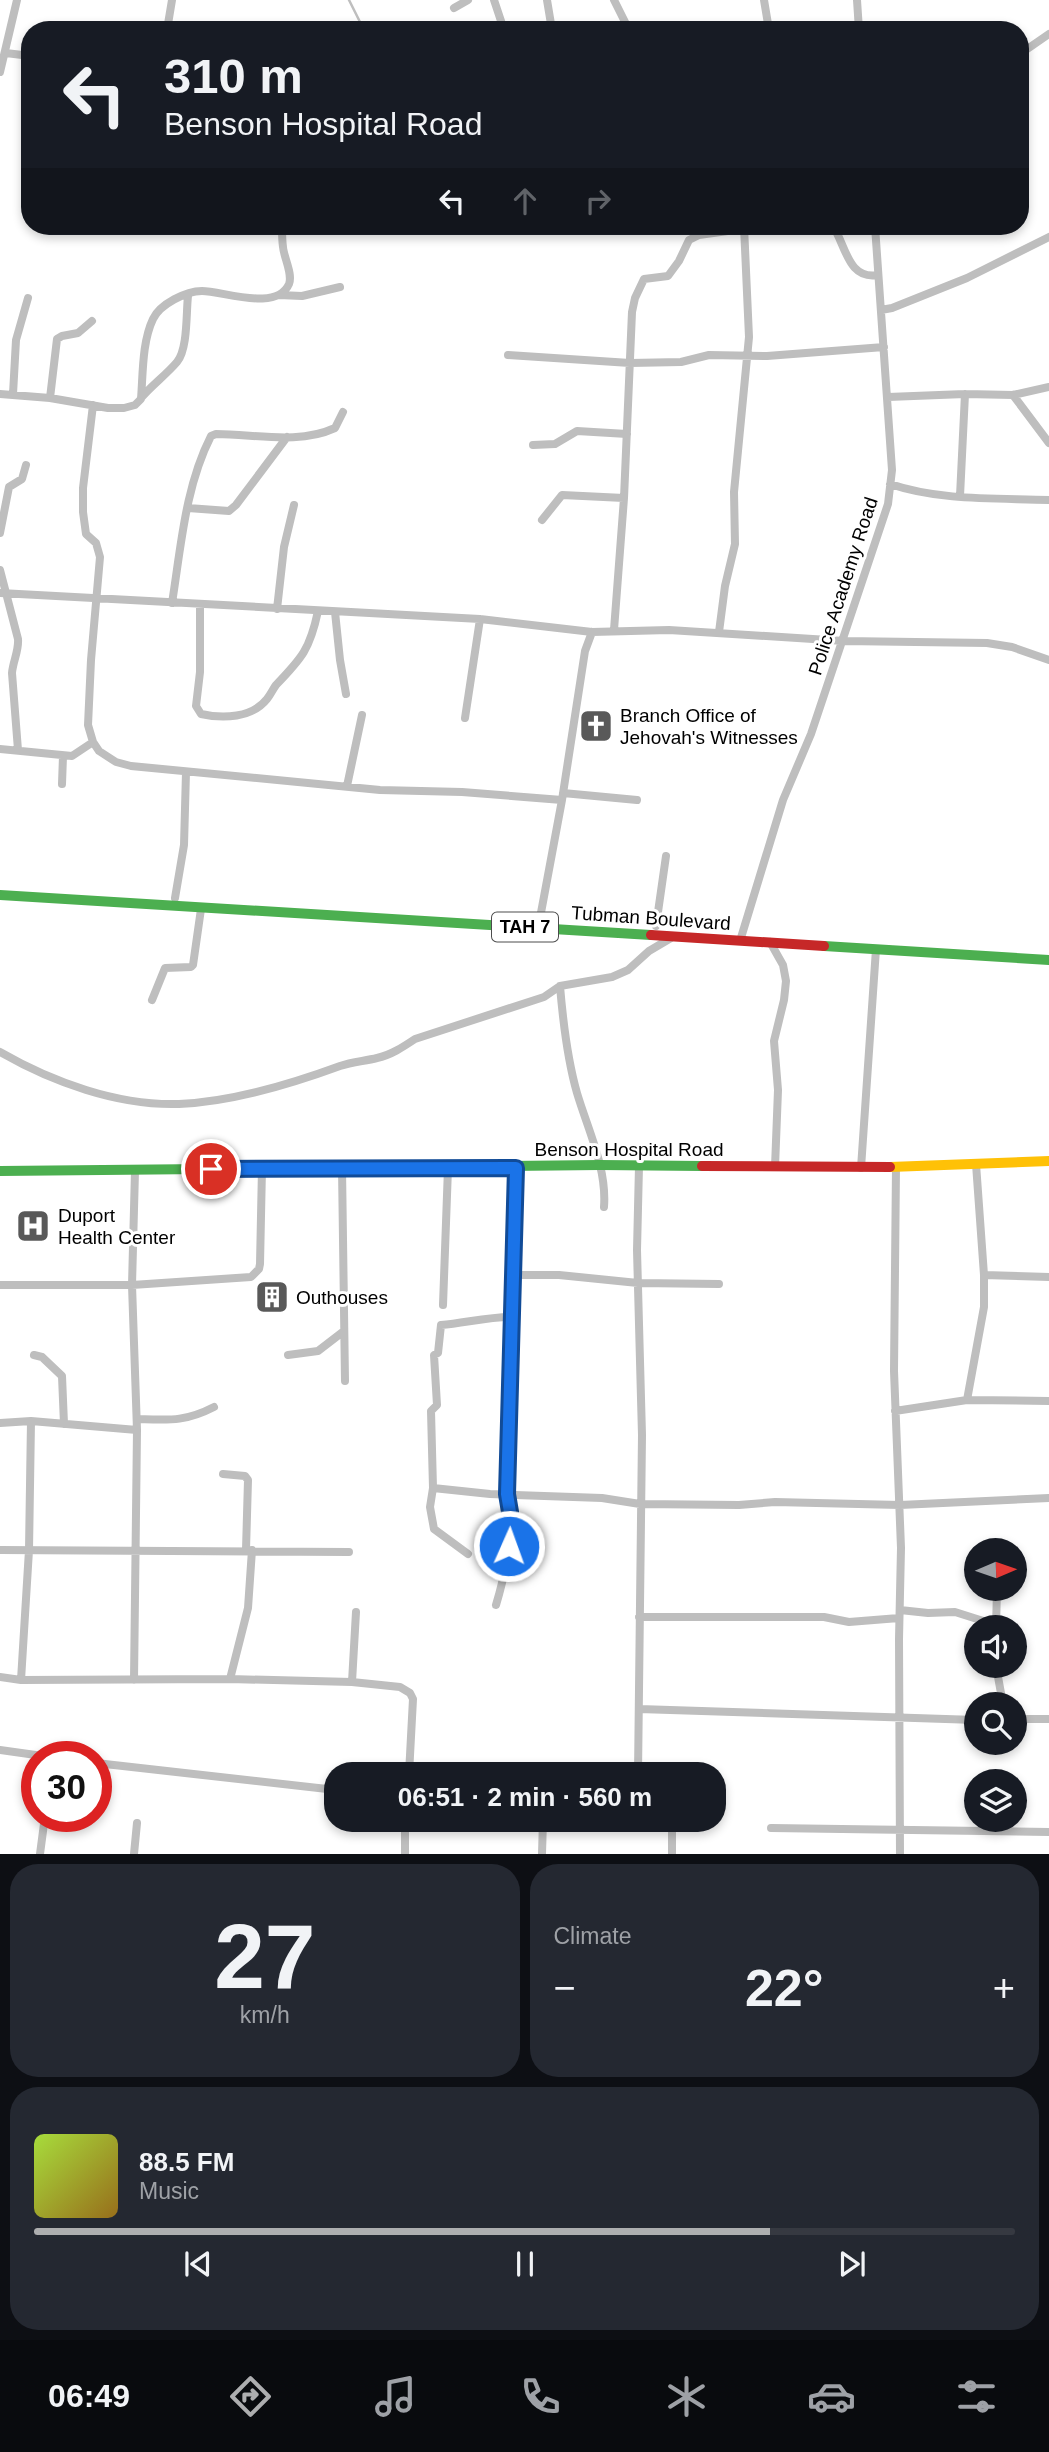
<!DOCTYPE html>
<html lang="en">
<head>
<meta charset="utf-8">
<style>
	:root { --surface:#171b24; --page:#242831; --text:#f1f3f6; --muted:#9ea1a6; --line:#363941; --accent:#adaeaf }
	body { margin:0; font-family:Arial,sans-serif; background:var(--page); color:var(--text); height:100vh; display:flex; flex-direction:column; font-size:26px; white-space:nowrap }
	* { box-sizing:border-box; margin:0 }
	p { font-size:23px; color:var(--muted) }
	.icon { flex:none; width:38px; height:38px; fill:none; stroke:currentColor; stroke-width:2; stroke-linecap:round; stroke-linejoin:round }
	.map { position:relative; height:1854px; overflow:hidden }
	.panel { display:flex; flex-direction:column; gap:10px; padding:10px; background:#0d0f14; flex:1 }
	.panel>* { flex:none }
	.hud { position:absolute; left:21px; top:21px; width:1008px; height:214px; border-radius:28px; box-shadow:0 4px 10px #0003; background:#171b24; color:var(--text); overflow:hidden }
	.needle { width:46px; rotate:88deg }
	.buttons { position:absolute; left:964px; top:1538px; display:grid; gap:14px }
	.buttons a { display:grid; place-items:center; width:63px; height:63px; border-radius:50%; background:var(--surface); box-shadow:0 4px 10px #0003; font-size:35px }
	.speed { position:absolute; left:21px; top:1741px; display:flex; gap:14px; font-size:35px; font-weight:700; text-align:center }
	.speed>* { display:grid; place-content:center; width:91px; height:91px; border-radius:50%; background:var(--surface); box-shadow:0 4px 10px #0003; line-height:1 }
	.speed .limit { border:10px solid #d22; background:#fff; color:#111 }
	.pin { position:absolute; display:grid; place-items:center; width:60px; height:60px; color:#fff; margin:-30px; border:4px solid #fff; border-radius:50%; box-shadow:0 2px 7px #0007 }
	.me { position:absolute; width:77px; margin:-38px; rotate:2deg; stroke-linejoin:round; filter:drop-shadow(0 0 5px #0008) }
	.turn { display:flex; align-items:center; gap:24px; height:147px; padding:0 28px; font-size:32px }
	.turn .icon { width:91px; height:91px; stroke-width:2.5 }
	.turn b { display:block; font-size:49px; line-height:60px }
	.lanes { display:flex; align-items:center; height:66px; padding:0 28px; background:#0003; justify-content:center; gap:35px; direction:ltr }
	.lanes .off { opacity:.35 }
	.big { font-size:52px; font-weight:700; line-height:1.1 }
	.panel .card { flex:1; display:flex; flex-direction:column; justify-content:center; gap:10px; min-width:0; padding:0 24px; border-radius:28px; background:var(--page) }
	.panel .dial { align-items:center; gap:0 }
	.dial b { font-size:91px; line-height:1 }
	.song { display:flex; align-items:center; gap:21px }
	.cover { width:84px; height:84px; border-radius:10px; background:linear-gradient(135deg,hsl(80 70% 55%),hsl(40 70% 35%)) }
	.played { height:7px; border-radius:4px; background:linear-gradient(90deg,var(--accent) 75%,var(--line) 75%) }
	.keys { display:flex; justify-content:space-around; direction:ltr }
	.heat { display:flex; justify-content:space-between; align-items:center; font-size:38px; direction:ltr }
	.panel .tiles { flex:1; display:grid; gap:10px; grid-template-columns:1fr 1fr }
	.card:last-child { grid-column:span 2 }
	.trip { position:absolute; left:324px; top:1762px; width:402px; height:70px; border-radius:28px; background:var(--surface); box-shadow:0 4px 10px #0003; font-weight:700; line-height:70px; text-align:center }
	.tabs { display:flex; height:112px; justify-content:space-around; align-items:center; background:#090b0e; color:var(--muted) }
	.tabs .icon { width:49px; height:49px }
	.tabs .current { color:var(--accent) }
	.tabs b { font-size:32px; color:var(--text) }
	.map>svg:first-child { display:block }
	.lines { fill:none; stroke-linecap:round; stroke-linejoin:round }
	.stream { stroke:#bfbfbf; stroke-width:2.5 }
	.street { stroke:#bebebe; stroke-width:8 }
	.fast { stroke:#4caf50; stroke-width:10 }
	.slow { stroke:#ffc107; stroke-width:10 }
	.jam { stroke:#c62828; stroke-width:10 }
	.route-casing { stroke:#114b97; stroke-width:18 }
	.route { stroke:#1a73e8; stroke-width:12 }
	.labels { text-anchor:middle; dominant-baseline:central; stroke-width:6; stroke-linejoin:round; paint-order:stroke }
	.shield { fill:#fff; stroke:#4c4c4c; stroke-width:2 }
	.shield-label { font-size:18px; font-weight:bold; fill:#000 }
	.street-label { font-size:19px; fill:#000; stroke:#fff }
	.poi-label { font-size:19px; fill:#000; stroke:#fff; text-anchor:start }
</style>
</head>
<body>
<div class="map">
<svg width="1049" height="1854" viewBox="0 0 1049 1854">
	<rect width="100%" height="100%" fill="#fff"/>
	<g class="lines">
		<path class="stream" d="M349,0L364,30"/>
		<path class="street" d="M494,0L504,30
			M547,0L552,30
			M614,0L629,30
			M764,0L769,30
			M857,0L859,30
			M454,8L468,0
			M167,30L172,0
			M6,53L30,56
			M1020,54L1049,34
			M0,72L17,0
			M833,226C846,246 848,280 878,275
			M279,295L302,296L340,287
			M881,310L892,308L967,278L1049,237
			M508,355L630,363L681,362L709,355L767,356L884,347
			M0,394L50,398L108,408H124L135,405L141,399C143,374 142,342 153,319C160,304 186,291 202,291C223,291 277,312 289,284C293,274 284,258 283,247C282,240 282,233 282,226
			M13,394L16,340L28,298
			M1013,395L1049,443
			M888,397L965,394L1013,395L1049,387
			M50,398L57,339L62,336L78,333L92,321
			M141,398C152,385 166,375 177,362C188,349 186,313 188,296
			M93,405L83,488V512L86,534L96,543L100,557L91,660L88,725L93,742L99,751L116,762L131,766L380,790L462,792L562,800
			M533,445L555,444L577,431L627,434
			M890,484C940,501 997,498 1049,500
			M960,496L965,394
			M188,508L229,511L236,505L287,437
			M542,520L562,495L624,498
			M0,533L9,487L22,479L26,465
			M0,570L18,639C19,651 13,661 12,673L18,750
			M0,593L480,619L592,632L669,630L844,641L987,643L1012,647L1049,660
			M172,603C181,547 185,487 211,436L216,434C255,434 298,445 335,428L343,412
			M200,604V672L196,706L201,714C223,719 252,718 267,699C271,694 273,689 276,685C302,658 310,649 318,611
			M277,609L284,547L294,505
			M335,612L340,660L346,694
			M614,630L624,498L632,312L635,298L644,279L668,276L679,261L689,240L699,235L764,226
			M719,632L725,586L735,544L734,492L749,337L744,226
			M465,718L480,619
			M0,749L72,756L93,742
			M62,784L63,756
			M347,786L362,715
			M563,793L637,800
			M175,898L184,845L186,772
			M540,918L562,800L585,651L592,632
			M656,926L666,856
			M740,941L783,800L811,734L888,504L892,470L875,226
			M770,942L783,965L786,981L784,1000L774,1041L778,1090L775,1167
			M560,986C563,1022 567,1058 577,1093C588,1130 607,1168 604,1207
			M152,1000L165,968L191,967L193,965L201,909
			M0,1052C52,1082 118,1106 179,1104C231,1102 291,1084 340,1066C352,1062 365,1061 377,1058C391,1055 403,1047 415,1039L544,997L560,986L612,977L628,970L649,951L671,938
			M896,1167L894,1371L901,1548L899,1639L900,1854
			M342,1168L345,1381
			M861,1168L876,949
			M135,1171L132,1285L137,1430
			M513,1275H559L638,1283L719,1284
			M984,1275L1049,1277
			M0,1285H132L251,1277L259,1269L260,1264L262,1168
			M443,1305L448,1168
			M34,1355L42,1357L62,1376L64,1424
			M288,1355L318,1351L344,1331
			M967,1400L984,1307V1275L976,1164
			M895,1411L967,1400L1049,1401
			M137,1419C169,1420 185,1422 214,1407
			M0,1423L31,1421L137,1430L134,1680
			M223,1474L245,1476L248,1480L246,1550
			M433,1488L490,1494L602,1498L640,1504L739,1505L775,1502L900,1505L1049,1498
			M0,1550L349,1552
			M468,1554L434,1529L430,1507L433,1488L431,1411L437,1405L434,1355L438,1353L441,1325C465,1323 487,1317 511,1317
			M496,1605C507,1569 513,1532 507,1495L516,1168
			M900,1610L928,1613L955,1612L996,1625
			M639,1617H824L849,1622L899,1618
			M996,1628L997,1589
			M996,1666L1003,1704
			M0,1677L21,1680L230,1679L352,1682L400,1687L410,1693L413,1699L409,1774
			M230,1679L248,1608L252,1550
			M21,1680L29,1550L31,1421
			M352,1682L356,1612
			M639,1709L976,1720
			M1015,1719H1049
			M0,1750L50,1757
			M96,1763L336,1790
			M638,1774L642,1435L637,1250L639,1166
			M672,1820V1854
			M771,1828L1049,1832
			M40,1854L45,1816
			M134,1854L137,1823
			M405,1854V1820
			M542,1854L543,1820"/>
		<path class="fast" d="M0,895L651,935
			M824,946L1049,960
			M0,1171L600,1165L702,1166"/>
		<path class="slow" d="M890,1167L1049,1161"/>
		<path class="jam" d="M651,935L824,946
			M702,1166L890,1167"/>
	</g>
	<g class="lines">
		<defs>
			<path id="route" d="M211,1169L516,1168L507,1494L510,1512L509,1546"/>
		</defs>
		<use href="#route" class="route-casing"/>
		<use href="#route" class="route"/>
	</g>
	<defs>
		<symbol id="church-square" viewBox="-11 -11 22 22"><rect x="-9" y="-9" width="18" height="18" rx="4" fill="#595959" stroke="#fff"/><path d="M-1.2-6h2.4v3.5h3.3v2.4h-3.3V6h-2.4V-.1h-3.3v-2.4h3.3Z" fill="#fff"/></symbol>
		<symbol id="hospital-square" viewBox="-11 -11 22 22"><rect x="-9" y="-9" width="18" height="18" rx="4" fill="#595959" stroke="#fff"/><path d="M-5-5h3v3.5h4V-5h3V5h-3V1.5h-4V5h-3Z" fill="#fff"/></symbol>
		<symbol id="building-square" viewBox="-11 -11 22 22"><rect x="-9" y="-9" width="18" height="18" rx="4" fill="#595959" stroke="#fff"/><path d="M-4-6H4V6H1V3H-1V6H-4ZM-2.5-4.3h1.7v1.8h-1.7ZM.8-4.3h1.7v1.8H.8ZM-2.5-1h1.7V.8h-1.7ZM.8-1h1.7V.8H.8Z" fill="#fff"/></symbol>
	</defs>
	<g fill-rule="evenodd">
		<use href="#church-square" x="577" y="707" width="38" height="38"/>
		<use href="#hospital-square" x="14" y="1207" width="38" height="38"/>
		<use href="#building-square" x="253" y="1278" width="38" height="38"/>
	</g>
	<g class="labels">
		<rect class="shield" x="492" y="912.5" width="66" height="29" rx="5"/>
		<g class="shield-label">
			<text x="525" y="927">TAH 7</text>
		</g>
		<g class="street-label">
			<text transform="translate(843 586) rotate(-72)">Police Academy Road</text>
			<text transform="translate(651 918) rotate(4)">Tubman Boulevard</text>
			<text x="629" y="1149">Benson Hospital Road</text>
		</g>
		<g class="poi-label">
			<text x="620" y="715">Branch Office of<tspan x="620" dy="22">Jehovah's Witnesses</tspan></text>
			<text x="58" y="1215">Duport<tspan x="58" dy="22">Health Center</tspan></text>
			<text x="296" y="1297">Outhouses</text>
		</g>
	</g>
</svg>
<div class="buttons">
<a><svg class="needle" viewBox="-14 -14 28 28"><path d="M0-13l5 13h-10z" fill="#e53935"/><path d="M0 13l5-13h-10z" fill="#9ea1a6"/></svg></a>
<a><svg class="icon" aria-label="sound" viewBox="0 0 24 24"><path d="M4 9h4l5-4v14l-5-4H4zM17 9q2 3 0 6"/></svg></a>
<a><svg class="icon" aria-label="search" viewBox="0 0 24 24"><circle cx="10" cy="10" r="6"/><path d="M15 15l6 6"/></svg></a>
<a><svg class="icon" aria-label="layers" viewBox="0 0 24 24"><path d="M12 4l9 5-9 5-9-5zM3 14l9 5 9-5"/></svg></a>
</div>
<div class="speed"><div class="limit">30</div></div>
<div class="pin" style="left:211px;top:1169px;background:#d93025"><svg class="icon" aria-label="arrive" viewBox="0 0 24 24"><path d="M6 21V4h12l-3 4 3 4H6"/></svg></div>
<svg class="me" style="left:509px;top:1546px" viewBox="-20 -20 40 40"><circle r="17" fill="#1a73e8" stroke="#fff" stroke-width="3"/><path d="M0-11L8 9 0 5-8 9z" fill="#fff"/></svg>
<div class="trip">06:51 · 2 min · 560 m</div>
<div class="hud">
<div class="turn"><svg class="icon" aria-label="left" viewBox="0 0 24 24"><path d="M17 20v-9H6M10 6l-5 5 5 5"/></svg><div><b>310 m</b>Benson Hospital Road</div></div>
<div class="lanes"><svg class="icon" aria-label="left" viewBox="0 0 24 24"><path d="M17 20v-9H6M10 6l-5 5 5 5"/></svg><svg class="icon off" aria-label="ahead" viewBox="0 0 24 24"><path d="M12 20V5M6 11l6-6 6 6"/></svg><svg class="icon off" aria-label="right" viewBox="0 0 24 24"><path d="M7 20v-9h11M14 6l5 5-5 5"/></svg></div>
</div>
</div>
<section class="panel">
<div class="tiles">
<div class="card dial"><b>27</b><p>km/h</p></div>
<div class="card"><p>Climate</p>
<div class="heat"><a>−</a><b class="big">22°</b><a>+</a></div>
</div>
<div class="card">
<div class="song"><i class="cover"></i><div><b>88.5 FM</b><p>Music</p></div></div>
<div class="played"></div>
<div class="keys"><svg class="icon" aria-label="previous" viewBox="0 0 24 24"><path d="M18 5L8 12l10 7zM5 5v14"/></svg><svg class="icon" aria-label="pause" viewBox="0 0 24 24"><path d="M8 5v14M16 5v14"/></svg><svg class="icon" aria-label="next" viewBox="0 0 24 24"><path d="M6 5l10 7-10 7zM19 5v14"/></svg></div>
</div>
</div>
</section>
<nav class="tabs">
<b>06:49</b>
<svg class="icon current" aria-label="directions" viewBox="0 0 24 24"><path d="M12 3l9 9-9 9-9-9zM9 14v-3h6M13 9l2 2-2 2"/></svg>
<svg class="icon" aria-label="music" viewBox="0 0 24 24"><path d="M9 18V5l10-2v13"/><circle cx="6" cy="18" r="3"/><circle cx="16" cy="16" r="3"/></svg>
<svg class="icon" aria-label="phone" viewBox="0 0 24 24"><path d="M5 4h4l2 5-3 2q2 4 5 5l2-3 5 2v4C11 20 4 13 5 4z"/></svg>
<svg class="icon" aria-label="climate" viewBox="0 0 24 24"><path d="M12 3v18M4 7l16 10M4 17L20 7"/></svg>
<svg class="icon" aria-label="car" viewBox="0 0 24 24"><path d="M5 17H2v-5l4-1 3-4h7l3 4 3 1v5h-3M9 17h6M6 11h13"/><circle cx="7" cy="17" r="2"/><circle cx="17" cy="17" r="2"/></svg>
<svg class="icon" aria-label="filters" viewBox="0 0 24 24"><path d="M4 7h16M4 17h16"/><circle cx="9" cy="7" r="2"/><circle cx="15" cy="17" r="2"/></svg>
</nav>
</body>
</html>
